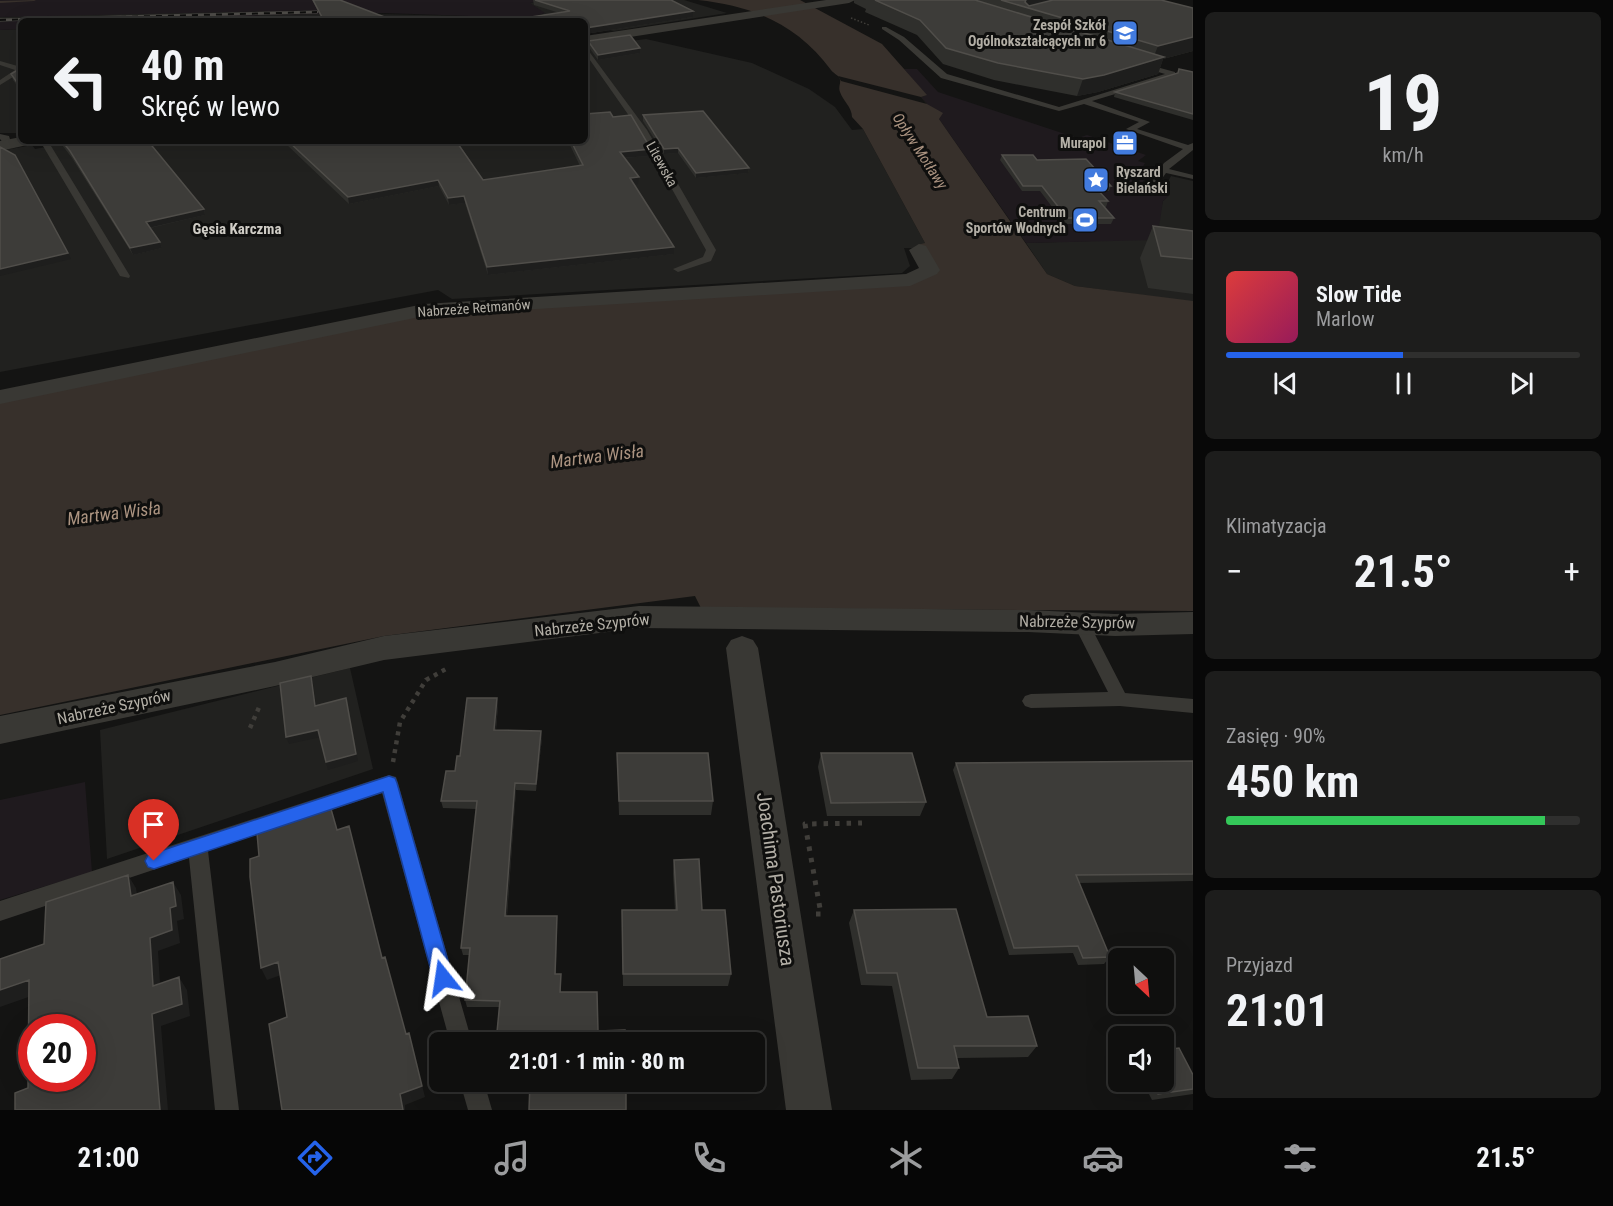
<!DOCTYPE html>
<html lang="pl">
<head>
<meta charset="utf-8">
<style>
	:root { --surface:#0f0f0e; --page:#1d1d1c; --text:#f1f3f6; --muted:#9b9c9e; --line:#2f2f2e; --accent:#2563eb }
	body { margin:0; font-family:"Roboto Condensed",sans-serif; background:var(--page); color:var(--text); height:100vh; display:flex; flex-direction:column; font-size:22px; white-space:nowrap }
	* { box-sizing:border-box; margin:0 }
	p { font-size:20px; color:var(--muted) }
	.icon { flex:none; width:33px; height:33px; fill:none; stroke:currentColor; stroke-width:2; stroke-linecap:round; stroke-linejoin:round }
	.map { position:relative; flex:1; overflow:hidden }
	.sheet { display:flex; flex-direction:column; gap:12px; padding:12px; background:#080808; width:420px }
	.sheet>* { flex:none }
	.hud { position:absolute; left:18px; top:18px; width:570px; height:126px; border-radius:9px; box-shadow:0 6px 24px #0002,0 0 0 2px var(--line); background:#0f0f0e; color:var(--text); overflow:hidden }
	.needle { width:39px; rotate:154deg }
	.controls { position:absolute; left:1108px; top:948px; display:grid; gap:12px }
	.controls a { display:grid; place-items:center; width:66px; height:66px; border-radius:9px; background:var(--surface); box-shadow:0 6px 24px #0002,0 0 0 2px var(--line); font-size:30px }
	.speed { position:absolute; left:18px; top:1014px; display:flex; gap:12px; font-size:30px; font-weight:700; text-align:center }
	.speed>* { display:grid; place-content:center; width:78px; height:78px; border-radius:50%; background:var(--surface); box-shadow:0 6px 24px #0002,0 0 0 2px var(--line); line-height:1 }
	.speed .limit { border:9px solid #d22; background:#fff; color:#111 }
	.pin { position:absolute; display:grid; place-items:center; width:51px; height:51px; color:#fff; margin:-62px -26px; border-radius:50% 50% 50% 0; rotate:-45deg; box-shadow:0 0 6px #0007 }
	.pin .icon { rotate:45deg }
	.me { position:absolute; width:66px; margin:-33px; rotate:345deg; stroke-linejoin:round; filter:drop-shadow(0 0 4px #0008) }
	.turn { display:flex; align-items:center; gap:21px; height:126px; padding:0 24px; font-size:27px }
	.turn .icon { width:78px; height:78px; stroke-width:2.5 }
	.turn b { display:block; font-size:42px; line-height:51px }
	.big { font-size:45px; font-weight:700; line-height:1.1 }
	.sheet .widget { flex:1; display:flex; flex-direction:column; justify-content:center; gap:9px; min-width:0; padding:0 21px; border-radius:9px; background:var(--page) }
	.sheet .dial { align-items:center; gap:0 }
	.dial b { font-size:78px; line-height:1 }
	.song { display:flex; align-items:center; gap:18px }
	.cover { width:72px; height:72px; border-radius:9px; background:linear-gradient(135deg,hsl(0 70% 55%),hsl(330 70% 35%)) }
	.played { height:6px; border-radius:3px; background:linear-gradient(90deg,var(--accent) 50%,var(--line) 50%) }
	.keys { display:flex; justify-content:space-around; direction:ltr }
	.heat { display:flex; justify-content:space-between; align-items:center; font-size:33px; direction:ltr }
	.charge { height:9px; border-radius:4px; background:linear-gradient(90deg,#34c759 90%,var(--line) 0) }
	.trip { position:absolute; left:429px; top:1032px; width:336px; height:60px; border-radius:9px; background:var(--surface); box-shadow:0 6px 24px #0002,0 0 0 2px var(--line); font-weight:700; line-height:60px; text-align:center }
	.dock { display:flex; height:96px; justify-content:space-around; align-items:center; background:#060606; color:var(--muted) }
	.dock .icon { width:42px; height:42px }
	.dock .current { color:var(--accent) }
	.dock b { font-size:27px; color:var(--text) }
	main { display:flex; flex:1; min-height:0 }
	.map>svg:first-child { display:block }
	.built { fill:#21211f }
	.green { fill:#1f1a1e }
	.water { fill:#37302b }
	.pier { fill:#141413 }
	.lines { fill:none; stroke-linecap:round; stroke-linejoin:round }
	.stream { fill:#37302b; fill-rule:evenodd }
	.path-far2 { stroke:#403e3a; stroke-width:1.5; stroke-dasharray:1.5 2; stroke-linecap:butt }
	.path-far1 { stroke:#403e3a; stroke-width:4.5; stroke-dasharray:4 5; stroke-linecap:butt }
	.path { stroke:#403e3a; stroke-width:5; stroke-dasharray:4.5 7; stroke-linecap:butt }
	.lane { fill:#393834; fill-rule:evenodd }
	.street { fill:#393834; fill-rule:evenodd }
	.rail-casing { stroke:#4e4c48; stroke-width:3 }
	.rail { stroke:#0f0f0e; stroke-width:2; stroke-dasharray:6; stroke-linecap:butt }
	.wall { fill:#2f2f2c }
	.shaded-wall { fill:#1e1e1d }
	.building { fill:#3d3c39; stroke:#504e4a; stroke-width:1.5; fill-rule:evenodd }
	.route { fill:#2563eb; stroke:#184099; stroke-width:1.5 }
	.labels { text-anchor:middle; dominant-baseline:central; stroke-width:6; stroke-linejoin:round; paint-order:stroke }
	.far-poi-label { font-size:14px; font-weight:bold; fill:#b3afa6; stroke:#0f0f0e; text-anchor:end }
	.far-street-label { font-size:14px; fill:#b3afa6; stroke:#0f0f0e }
	.far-water-label { font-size:15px; font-style:italic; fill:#ab9380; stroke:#0f0f0e }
	.far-neighbourhood-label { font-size:15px; font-weight:bold; fill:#d0cdc6; stroke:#0f0f0e }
	.street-label { font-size:16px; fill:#b3afa6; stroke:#0f0f0e }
	.water-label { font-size:18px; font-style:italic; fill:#ab9380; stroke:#0f0f0e }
	.near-street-label { font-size:20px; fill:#b3afa6; stroke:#0f0f0e }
</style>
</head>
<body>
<main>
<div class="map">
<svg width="1193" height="1110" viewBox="0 0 1193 1110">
	<rect width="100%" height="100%" fill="#141413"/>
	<path class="built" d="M545,0H684L727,13L614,31L585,26V21L531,18L544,14L529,3Z
		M321,10L320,13L470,16L520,21H212L276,13L0,22V17L58,14Z
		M21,29V133H0V30Z
		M646,39L752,63L809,89L835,107L852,130L863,129L925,243L919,248H904L910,266L902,273L452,299L438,290L0,372V151L32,145L35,149L80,141H585V47Z
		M1171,176L1193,181V302L1075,286L1047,274L1026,243L1154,239L1163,201L1169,195L1162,193Z
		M350,668L373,769L107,859L100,730Z"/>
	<path class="green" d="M0,0H545L530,3L545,13L520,21L470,16L384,13L261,15L227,21H21V29L0,30V22L13,21L320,10L0,17Z
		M904,69H917L938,92L1068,135L1078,138L1087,135L1146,155L1138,161L1145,163L1142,168L1150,170L1138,190L1170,195L1163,201L1157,240L1026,243L939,119L921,97L926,95Z
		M85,782L92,872L0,900V800Z"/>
	<path class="water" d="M698,0H800L882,44L927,95L921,97L927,104L943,113L939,119L1047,274L1075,286L1193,301V611L701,608L695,596L384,636L0,715V399L425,312L912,282L935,270L917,245L925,243L863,129L852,117C852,107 843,101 840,92C838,88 841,82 840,80C840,76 833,73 831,70C797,24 753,6 698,0Z"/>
	<path class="pier" d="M838,76L921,97L927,104L841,81Z"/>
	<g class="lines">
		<path class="stream" d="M36,0L34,1L0,3V1Z"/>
		<path class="path-far2" d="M851,18L869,25"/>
		<path class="path-far1" d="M250,728L260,705
			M393,762L400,722L426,680L446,669"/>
		<path class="path" d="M816,914H821L805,824L862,823"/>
		<path class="lane" d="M882,27H886L904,37L947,74L1059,107L1165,74L1138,66V62L1175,72V76L1092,101L1150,122L1137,129L1188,145L1193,143V150L1169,169L1193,175V179L1166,173L1156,187H1150L1148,185L1164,163L1183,149L1126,129L1139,122L1084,104L1059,111L941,78L899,40L882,29Z
			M585,46L647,130L716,250L711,261L678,272L673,269L703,257L706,250L639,130L585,53Z
			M0,61L21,67V72L0,85V80L15,70L0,65Z
			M0,134L9,136L12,146H6L0,139Z
			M40,141H48L130,276L129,278L120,276Z
			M1082,619L1088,621L1125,693L1193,699V713L1120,706L1031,708L1025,706L1022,701L1025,696L1031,694L1108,692L1074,625L1076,621Z
			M389,775L396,777L398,783L472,1042H450L382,793L208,851L239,1110H215L189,858L0,921V901Z
			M460,1082H484L492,1110H468Z"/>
		<path class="street" d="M826,0H855L849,3L585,44V36Z
			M21,137V141H34L32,144L0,151V141Z
			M919,244L926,246L940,270L937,274L910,286L424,316L0,404V390L424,304L906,274L919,268L909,250Z
			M639,606L1028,610L1115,614L1193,612V634L1115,636L1028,632L639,628L384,660L275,686L0,744V716L275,662L384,636Z
			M742,636L753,640L758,648L832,1110H786L726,648L731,640Z"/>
		<defs>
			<path id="rail" d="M0,20L317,12"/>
		</defs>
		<use href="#rail" class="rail-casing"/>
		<use href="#rail" class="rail"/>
	</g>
	<path class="wall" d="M312,0H340L395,21H323Z
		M533,0H671L693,17L585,34V21L534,5Z
		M854,0H1161L1193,8V51L1163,59L1158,74L1098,92L1077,96L994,80L943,64L917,35L865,12L866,9L854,3Z
		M588,41L640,48V53L598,60L588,46Z
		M21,72V91L13,80L11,74Z
		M1193,72V120L1114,97L1115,92Z
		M643,115L749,168L748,173L696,178L678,153L664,154L643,121Z
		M613,117L651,149V156L624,158L638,184H634L674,247V254L488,275L465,203L449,205L439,186L349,204L285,143L284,141H462L459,144L483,180L580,166L568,141H585Z
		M59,141H148L204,209L205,215L150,228L160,242L162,248L133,255L72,158Z
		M1002,155L1037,160L1111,186L1109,191H1099L1108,201L1106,207H1104L1114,218L1111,224H1065L1040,191H1022L1000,160Z
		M1153,226L1193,231V294L1148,288L1140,258Z
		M498,706L496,730L542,738L536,791L516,790L507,916L557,923L556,974L561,981V992L532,1039H498L497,1032L499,1007H467L465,1000L469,955H463L461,948L476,809L443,808L441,801L455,771L460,756Z
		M617,753L713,801L711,815H619Z
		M821,753L926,802L920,816H827L818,767Z
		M1193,761V881L1079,883L1110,957L1104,964L1078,965L1073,953L1009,955L953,770L956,763Z
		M674,860L702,910L731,974L728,986H623L622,910H675L673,873Z
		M854,910L987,1017L1037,1046L1028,1057L957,1058L959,1068L952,1079L911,1080L892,986L861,985L849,923Z
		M1193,1075V1094L1152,1100L1143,1082H1164Z"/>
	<path class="shaded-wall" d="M1026,0H1084L1024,7Z
		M693,11V17L585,34V28Z
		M1193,37V51L1163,59L1158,74L1098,92L1077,96L1083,79L1152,61L1158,46Z
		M640,48V53L598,60V55Z
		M588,56V62H585V57Z
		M678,148V153L664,154V149Z
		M651,149V156L620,158V152Z
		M749,168L748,173L696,178V173Z
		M639,177L638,184L630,185V178Z
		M438,180L439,186L349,204L348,197Z
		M464,196L465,203L449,205L448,198Z
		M204,209L205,215L148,228L146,222Z
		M160,242L162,248L133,255L130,248Z
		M674,247V254L488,275L487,267Z
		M68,253L71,259L0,276V269Z
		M311,676L313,683L317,713L315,706Z
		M346,698L358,761L328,770L326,762Z
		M497,698L498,706L495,737L494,730Z
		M318,730L321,737L289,744L286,737Z
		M541,731L542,738L536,791V784Z
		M515,783L516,790L506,923L505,916Z
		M349,826L353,840L386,971L382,958Z
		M128,875L136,888L139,909L131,896Z
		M173,882L181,895L184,919L177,921L180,943L158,951L161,999L153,986L150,938L170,908Z
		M278,962L284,974L267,980L261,968Z
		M179,977L187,990L190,1016L161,1026L168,1110H160L152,1014Z
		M29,980L40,993L0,1007V990Z
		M409,1033L425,1097L405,1105V1110H403L400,1094Z"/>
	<path class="building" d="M313,0H340L395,21H323H324Z
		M535,0H671L693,11L585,28V21H505L570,11Z
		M875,0H975L1164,57L1104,75L1083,79L998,63L946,48L920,20Z
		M1001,0H1026L1025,2L1029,6L1053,0H1161L1193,8V37L1158,46Z
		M630,35L640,48L598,55L588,41Z
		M1179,69L1193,72V114L1115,92L1178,73Z
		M16,71L21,72V88L11,74Z
		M703,111L749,168L696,173L678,148L664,149L643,115Z
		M610,112L613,117L631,115L651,149L620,152L639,177L630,178L674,247L487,267L464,196L448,198L438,180L348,197L288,141H456L483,180L583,165L571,141H585V114Z
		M62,141H148L204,209L146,222L160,242L130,248L70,151Z
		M0,147L15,155L68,253L0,269Z
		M1002,155H1033L1037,160L1086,159L1111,186H1094L1108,201H1099L1114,218H1067L1042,186H1023Z
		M1153,226L1193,231V259L1161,256Z
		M311,676L315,706L346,698L356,754L326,762L318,730L286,737L280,683Z
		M467,698H497L494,730L541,731L536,784L515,783L505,916H557L555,974H561L560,992H597L598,1031L625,1030V1042H532V1033L497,1032L500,1001L465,1000L470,948H461L477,801H441L446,771H455L457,756H460Z
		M617,753H708L713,801H619Z
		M821,753H912L926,802L831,803Z
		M1193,761V874L1076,875L1110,957L1083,958L1078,946L1014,948L956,763Z
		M331,809L337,830L349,826L382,958L385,957L406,1034L409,1033L422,1086L400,1094L403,1110H282L269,1024L287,1017L278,962L261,968L250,877V859L259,856L257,833Z
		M699,859L702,910H725L731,974H623L622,910H677L674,860Z
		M128,875L131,896L173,882L176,906L170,908L172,930L150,938L153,986L179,977L182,1004L152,1014L160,1110H15V1093L28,1088L29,980L0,990V959L44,944L46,902ZM32,1028H82V1078H32Z
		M956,909L987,1017L1028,1016L1037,1046H954L959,1068H918L897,973H867L854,910Z
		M1179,1048L1193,1075V1089L1158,1094L1152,1082H1164V1050Z
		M530,1082H626V1110H529Z"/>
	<path class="route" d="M389,776L395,778L397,783L453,978L450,985L443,988L436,985L433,978L383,792L154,869L148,867L145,861L148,855L154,853Z"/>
	<defs>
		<symbol id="school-square" viewBox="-11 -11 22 22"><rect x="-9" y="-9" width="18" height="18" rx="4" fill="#427bde" stroke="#0f0f0e"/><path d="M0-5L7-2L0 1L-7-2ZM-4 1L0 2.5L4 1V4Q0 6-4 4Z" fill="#fff"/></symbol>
		<symbol id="office-square" viewBox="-11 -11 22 22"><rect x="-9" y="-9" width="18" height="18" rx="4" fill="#427bde" stroke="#0f0f0e"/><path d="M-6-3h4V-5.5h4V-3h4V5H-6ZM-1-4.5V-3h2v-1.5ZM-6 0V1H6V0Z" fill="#fff"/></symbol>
		<symbol id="sight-square" viewBox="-11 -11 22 22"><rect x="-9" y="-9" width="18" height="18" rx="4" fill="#427bde" stroke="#0f0f0e"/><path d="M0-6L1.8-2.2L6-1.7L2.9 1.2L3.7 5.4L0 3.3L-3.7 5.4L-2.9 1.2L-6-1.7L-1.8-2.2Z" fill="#fff"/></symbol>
		<symbol id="stadium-square" viewBox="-11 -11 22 22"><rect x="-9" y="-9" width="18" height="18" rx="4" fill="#427bde" stroke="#0f0f0e"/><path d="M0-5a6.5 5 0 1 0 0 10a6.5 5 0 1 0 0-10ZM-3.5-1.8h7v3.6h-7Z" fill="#fff"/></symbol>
	</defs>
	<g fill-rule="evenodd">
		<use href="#school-square" x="1110" y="18" width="30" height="30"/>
		<use href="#office-square" x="1110" y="128" width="30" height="30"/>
		<use href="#sight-square" x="1081" y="165" width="30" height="30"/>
		<use href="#stadium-square" x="1070" y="205" width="30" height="30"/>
	</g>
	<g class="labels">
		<g class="far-poi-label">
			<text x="1106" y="25">Zespół Szkół<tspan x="1106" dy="16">Ogólnokształcących nr 6</tspan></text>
			<text x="1106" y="143">Murapol</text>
			<text x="1116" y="172" text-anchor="start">Ryszard<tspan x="1116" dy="16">Bielański</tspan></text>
			<text x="1066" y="212">Centrum<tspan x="1066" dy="16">Sportów Wodnych</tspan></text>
		</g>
		<g class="far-street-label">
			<text transform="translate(662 164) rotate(61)">Litewska</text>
			<text transform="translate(474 308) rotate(-4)">Nabrzeże Retmanów</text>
		</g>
		<g class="far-water-label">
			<text transform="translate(920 151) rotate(57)">Opływ Motławy</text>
		</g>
		<g class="far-neighbourhood-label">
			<text x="237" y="229">Gęsia Karczma</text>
		</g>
		<g class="street-label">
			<text transform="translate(1077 622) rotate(1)">Nabrzeże Szyprów</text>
			<text transform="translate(592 625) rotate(-6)">Nabrzeże Szyprów</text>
			<text transform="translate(114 707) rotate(-12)">Nabrzeże Szyprów</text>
		</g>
		<g class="water-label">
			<text transform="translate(597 456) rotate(-7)">Martwa Wisła</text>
			<text transform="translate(114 513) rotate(-7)">Martwa Wisła</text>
		</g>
		<g class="near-street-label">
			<text transform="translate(776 879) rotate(82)">Joachima Pastoriusza</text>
		</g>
	</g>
</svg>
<div class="controls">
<a><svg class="needle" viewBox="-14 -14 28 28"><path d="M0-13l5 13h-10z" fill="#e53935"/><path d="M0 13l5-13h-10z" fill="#9b9c9e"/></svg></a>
<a><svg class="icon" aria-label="sound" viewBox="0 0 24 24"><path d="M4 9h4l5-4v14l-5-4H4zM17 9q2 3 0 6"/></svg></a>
</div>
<div class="speed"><div class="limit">20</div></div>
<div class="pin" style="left:154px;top:861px;background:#d93025"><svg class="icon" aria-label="arrive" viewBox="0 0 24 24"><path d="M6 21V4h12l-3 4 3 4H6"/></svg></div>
<svg class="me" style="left:443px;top:978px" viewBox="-20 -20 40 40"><path d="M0-17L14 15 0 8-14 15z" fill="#2563eb" stroke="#fff" stroke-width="4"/></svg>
<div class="trip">21:01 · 1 min · 80 m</div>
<div class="hud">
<div class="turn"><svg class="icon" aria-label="left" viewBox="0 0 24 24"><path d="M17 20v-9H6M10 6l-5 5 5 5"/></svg><div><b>40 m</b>Skręć w lewo</div></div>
</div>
</div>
<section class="sheet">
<div class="widget dial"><b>19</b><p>km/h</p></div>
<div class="widget">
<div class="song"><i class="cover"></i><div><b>Slow Tide</b><p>Marlow</p></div></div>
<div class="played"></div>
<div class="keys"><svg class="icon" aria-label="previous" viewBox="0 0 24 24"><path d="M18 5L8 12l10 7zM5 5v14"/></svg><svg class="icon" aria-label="pause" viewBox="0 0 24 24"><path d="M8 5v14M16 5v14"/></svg><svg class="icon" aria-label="next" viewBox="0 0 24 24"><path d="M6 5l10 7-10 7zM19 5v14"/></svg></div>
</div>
<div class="widget"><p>Klimatyzacja</p>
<div class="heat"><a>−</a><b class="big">21.5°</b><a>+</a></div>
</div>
<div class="widget"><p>Zasięg · 90%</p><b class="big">450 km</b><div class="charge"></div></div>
<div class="widget"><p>Przyjazd</p><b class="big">21:01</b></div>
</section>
</main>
<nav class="dock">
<b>21:00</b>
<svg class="icon current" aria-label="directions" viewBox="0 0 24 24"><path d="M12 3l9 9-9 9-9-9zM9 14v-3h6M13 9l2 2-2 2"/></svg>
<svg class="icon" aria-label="music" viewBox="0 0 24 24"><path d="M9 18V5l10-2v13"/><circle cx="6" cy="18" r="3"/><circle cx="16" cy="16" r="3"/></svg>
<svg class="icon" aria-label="phone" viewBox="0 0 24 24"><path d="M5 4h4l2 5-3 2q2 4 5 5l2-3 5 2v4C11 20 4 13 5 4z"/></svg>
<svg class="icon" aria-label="climate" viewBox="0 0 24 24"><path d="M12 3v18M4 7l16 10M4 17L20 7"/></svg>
<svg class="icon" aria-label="car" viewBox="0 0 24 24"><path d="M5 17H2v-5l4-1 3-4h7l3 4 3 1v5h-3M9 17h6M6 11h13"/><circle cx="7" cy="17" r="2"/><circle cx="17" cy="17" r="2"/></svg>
<svg class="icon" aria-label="filters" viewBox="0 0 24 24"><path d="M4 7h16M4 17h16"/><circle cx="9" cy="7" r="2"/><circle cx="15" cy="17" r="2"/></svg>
<b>21.5°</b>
</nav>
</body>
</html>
